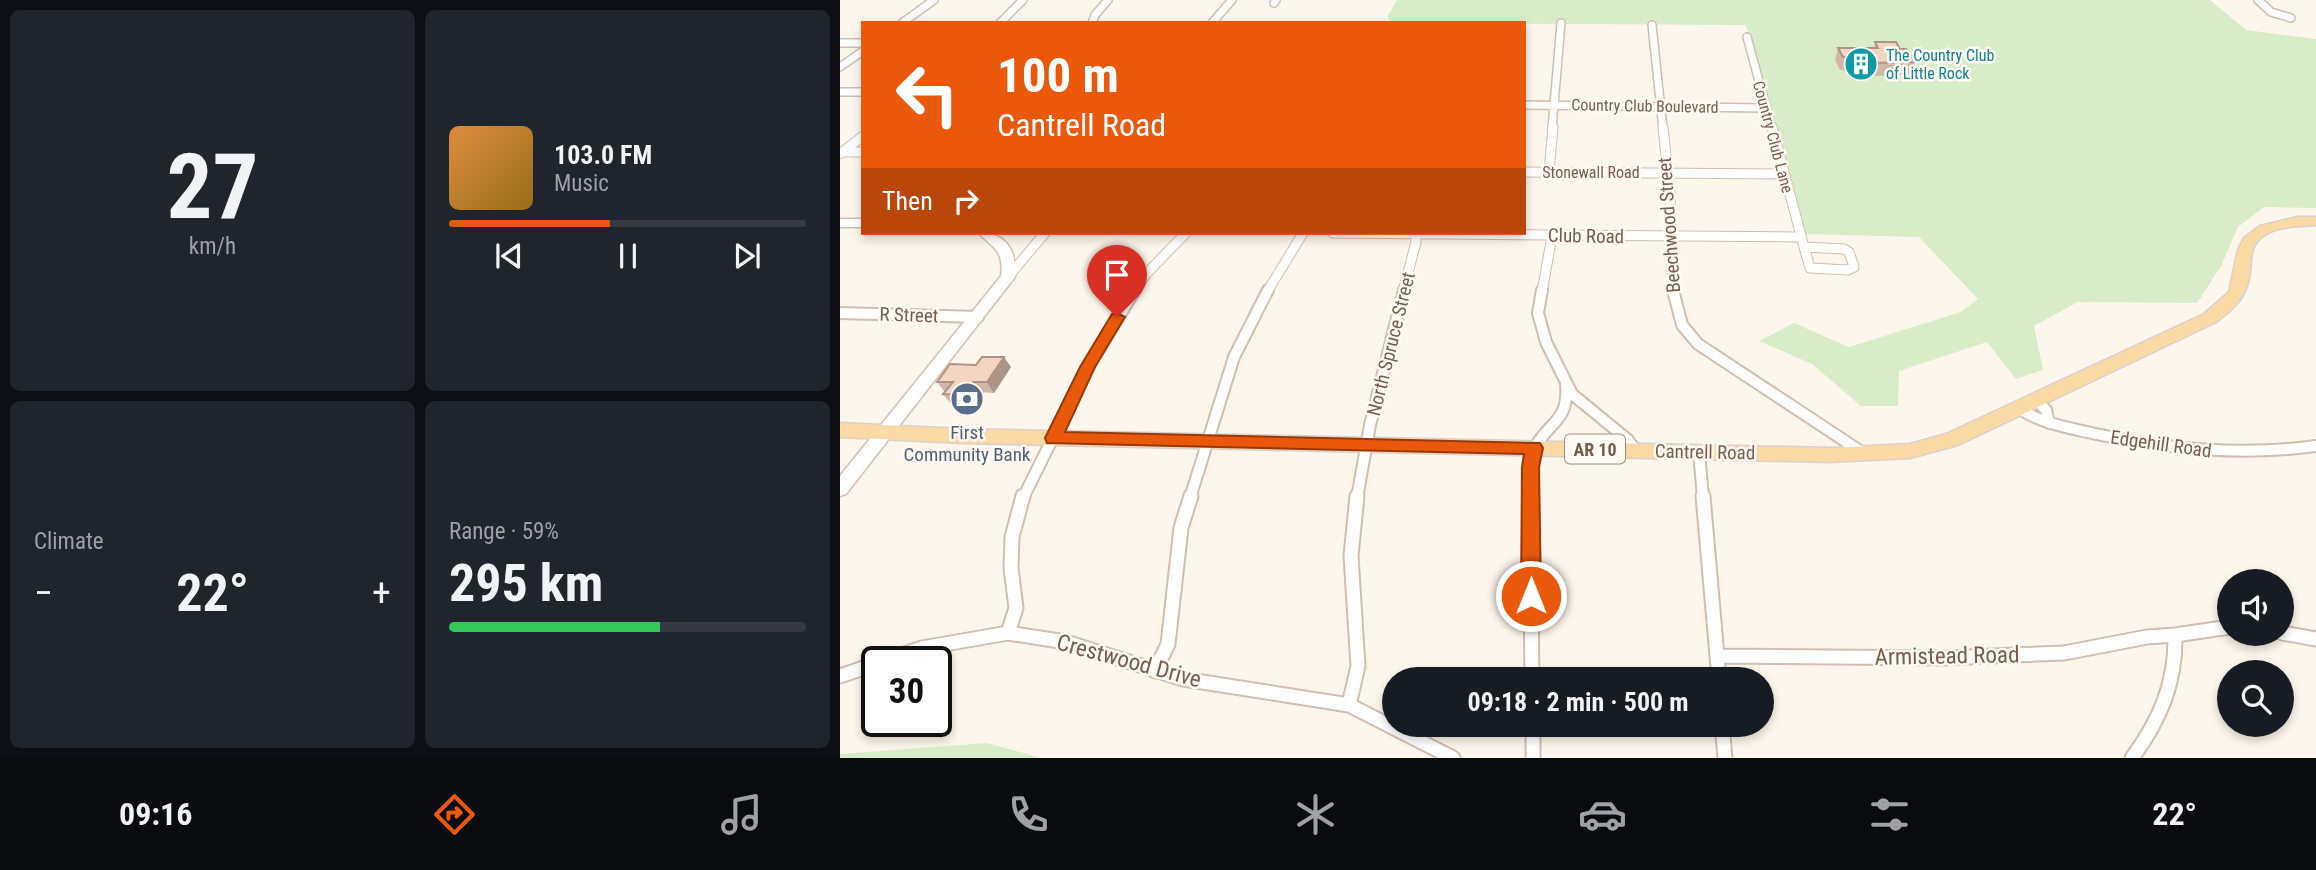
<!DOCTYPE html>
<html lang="en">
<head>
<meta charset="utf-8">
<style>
	:root { --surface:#171b24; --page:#20242c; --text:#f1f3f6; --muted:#9ea1a6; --line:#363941; --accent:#ea580c }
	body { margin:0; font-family:"Roboto Condensed",sans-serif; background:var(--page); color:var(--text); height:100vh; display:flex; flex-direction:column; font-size:26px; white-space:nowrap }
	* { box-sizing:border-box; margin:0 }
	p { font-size:23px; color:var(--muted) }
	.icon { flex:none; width:38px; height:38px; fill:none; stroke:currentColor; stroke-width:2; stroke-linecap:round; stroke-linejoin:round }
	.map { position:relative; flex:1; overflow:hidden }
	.side { display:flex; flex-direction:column; gap:10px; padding:10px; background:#0d0f14; width:840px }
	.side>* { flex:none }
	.banner { position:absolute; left:21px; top:21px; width:665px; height:214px; border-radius:0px; box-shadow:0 4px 10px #0003; background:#ea580c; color:#fff; overflow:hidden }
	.tools { position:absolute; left:1377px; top:569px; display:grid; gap:14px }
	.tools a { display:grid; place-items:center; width:77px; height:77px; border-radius:50%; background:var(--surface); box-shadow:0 4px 10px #0003; font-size:35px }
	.speed { position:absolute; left:21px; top:646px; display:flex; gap:14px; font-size:35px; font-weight:700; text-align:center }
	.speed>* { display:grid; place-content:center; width:91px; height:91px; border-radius:50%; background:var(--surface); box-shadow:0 4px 10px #0003; line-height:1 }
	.speed .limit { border:4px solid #111; border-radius:10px; background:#fff; color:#111 }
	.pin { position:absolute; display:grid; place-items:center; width:60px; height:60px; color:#fff; margin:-72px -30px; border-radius:50% 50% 50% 0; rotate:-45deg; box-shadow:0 0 7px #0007 }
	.pin .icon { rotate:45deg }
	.me { position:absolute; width:77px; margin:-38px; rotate:0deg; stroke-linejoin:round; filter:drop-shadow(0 0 5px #0008) }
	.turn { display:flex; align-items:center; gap:24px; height:147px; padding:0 21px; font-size:32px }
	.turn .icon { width:91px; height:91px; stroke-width:2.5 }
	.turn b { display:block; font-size:49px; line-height:60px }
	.then { display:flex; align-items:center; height:66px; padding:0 21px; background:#0003; gap:14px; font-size:26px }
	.big { font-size:52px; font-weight:700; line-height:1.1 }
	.side .widget { flex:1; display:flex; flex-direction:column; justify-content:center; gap:10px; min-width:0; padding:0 24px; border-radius:10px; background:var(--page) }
	.side .dial { align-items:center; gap:0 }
	.dial b { font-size:91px; line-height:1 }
	.song { display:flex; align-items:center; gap:21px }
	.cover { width:84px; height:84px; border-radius:10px; background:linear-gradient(135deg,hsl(30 70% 55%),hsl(40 70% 35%)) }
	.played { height:7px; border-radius:4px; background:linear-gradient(90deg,var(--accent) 45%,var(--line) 45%) }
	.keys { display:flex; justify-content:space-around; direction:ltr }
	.heat { display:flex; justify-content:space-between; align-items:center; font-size:38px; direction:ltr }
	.charge { height:10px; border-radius:5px; background:linear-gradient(90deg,#34c759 59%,var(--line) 0) }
	.side .tiles { flex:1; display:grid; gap:10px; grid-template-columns:repeat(2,1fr) }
	.trip { position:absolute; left:542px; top:667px; width:392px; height:70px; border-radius:35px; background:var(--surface); box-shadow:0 4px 10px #0003; font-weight:700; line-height:70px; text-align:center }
	.dock { display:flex; height:112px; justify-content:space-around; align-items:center; background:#090b0e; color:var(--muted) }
	.dock .icon { width:49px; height:49px }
	.dock .current { color:var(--accent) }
	.dock b { font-size:32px; color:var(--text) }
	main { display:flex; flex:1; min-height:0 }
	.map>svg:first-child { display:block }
	.green { fill:#d8ecc9 }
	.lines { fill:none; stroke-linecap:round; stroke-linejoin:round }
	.street-far3-casing { stroke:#d1beb0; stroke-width:10 }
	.street-far2-casing { stroke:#d1beb0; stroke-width:11 }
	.street-far1-casing { stroke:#d1beb0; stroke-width:14 }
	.street-casing { stroke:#d1beb0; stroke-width:17 }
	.secondary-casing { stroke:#d6c0b0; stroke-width:3 }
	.primary-casing { stroke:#dad1cd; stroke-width:3 }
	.street-far3 { stroke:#fff; stroke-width:7 }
	.street-far2 { stroke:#fff; stroke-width:9 }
	.street-far1 { stroke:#fff; stroke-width:10 }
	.street { stroke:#fff; stroke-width:13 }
	.secondary { fill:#fff; fill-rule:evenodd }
	.primary { fill:#fbd9a5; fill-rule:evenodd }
	.wall { fill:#d1b7a8 }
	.shaded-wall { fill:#aa9588 }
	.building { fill:#f3d5c3; stroke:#aa9588; stroke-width:2 }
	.route { fill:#ea580c; stroke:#983908; stroke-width:2 }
	.labels { text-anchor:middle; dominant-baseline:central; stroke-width:5; stroke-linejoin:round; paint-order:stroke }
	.far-culture-label { font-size:16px; fill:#0d838f; stroke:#fffaf3; text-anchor:start }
	.far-street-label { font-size:16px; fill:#7a5c4d; stroke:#fffaf3 }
	.shield { fill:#fffaf3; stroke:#a28b7f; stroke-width:2 }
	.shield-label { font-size:18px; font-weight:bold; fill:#7a5c4d }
	.street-label { font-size:19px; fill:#7a5c4d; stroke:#fffaf3 }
	.service-label { font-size:19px; fill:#4e5e75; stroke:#fffaf3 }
	.near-street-label { font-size:23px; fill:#7a5c4d; stroke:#fffaf3 }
</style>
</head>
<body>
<main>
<section class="side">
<div class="tiles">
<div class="widget dial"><b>27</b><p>km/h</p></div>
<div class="widget">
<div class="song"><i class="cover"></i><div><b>103.0 FM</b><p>Music</p></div></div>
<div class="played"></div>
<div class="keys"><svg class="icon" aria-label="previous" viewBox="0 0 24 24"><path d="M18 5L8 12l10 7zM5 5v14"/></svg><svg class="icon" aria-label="pause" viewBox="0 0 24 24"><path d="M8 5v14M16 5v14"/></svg><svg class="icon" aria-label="next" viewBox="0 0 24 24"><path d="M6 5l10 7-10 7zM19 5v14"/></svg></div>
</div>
<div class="widget"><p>Climate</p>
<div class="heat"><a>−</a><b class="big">22°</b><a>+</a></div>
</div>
<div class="widget"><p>Range · 59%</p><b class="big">295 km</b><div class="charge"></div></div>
</div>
</section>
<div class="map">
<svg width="1476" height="758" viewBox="0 0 1476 758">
	<rect width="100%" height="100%" fill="#fdf6ec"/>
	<path class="green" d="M557,0H1370L1406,30L1476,39V208L1424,207L1398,227L1381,266L1357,303L1238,302L1194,326L1203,370L1176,379L1147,342L1059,371L1058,406H1021L972,364L919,341L954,323L1009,347L1121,312L1138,299L1079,237L966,234L906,25L558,23L549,20L548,16Z
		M147,743L201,758H0V754Z"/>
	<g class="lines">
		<defs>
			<path id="street-far3" d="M1418,0L1431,12L1451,18
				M434,3L436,0
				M62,23L94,0
				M160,23L183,0
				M252,23L255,15L268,0
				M372,23L392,0
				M812,25L823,129
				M907,37L932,129
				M0,43H23
				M0,67L23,51
				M0,92H23
				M684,105L926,108
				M712,129L721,23"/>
			<path id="street-far2" d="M823,127L830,194L833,292
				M932,127L964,247
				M1,152H23
				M0,154L23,136
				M684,172L944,174
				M709,172L713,127
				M493,233L961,237
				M964,247L1004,249L1009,252L1014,267L1008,270L970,268Z
				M168,277L205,233
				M294,292L306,274L346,233
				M427,292L463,233
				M563,292L576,242L575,233
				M702,292L712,236"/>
			<path id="street-far1" d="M702,290L698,313L706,342L732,394L788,440L796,451
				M833,290L842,325L858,344L1023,453
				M0,313L138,317
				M1196,400L1206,410L1209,423
				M1180,409C1203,424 1230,428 1256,434C1330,450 1402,456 1476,446
				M859,452L863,498
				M183,498L248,367L295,290
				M350,498L394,357L428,290
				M517,498L530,425L564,290
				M690,498C690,482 687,461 695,447C711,420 729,421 726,384"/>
			<path id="street" d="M690,496L692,679
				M863,496L879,679
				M168,633L176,608L171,568L172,537L183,496
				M1442,633L1476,639
				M878,656L1104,658L1224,653L1307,637L1335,635
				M315,671L328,644L341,528L351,496
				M0,676L82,648L168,633L226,642L343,679L509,705L613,758
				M509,705L518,666L511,556L517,496
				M693,724V758
				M882,724L885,758
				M1292,758C1320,720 1336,683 1335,635L1390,627"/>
			<path id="secondary" d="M0,219H23V227H0Z
				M139,233C166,233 177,250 175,277L6,494L0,496V476L161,276C164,249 153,249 139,233Z"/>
			<path id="primary" d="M1457,217H1476V225C1454,226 1418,226 1412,253C1410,264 1411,275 1407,286C1402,302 1389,312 1376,322L1118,445L1070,458L990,462L122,443L0,437V423L122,429L990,448L1070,444L1106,434L1364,314L1389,292L1398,250L1404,238L1420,226Z"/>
		</defs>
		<use href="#street-far3" class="street-far3-casing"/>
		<use href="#street-far2" class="street-far2-casing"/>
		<use href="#street-far1" class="street-far1-casing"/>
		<use href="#street" class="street-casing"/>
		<use href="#secondary" class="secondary-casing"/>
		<use href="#primary" class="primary-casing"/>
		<use href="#street-far3" class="street-far3"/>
		<use href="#street-far2" class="street-far2"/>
		<use href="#street-far1" class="street-far1"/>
		<use href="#street" class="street"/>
		<use href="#secondary" class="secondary"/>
		<use href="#primary" class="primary"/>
	</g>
	<path class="wall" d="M1035,42L1075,62L1071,75L1022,76L1020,70H1000L995,60L998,48H1034Z
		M171,367L154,393L141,392L132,405L111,404L103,394L105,392L97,382Z"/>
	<path class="shaded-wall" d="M164,357L171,367L154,393L147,382Z
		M133,382L141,392L132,405L125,395Z"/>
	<path class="building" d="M1035,42H1056L1060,49H1066L1075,62L1026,63L1023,57H1003L998,48H1038Z
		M142,357H164L147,382H133L125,395L103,394L113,382H97L110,364L136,365Z"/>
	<path class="route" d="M277,313L285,317L255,367L225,432L700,443L703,448L699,467L701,596L698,602L691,605L684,602L681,596L682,467L684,454L207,443L205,438L240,367L272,314Z"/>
	<defs>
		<symbol id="building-disc" viewBox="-11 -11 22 22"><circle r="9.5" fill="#0f9aa8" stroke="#fffaf3"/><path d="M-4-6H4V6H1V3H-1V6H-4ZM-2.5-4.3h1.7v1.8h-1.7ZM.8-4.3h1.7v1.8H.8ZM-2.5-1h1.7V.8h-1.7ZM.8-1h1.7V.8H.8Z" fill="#fff"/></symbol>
		<symbol id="bank-disc" viewBox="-11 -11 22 22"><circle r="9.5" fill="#5c6f8a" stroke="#fffaf3"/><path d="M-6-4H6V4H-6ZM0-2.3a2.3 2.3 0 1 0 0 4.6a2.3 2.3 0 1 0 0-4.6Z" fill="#fff"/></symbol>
	</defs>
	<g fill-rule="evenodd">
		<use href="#building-disc" x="1002" y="45" width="38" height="38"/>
		<use href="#bank-disc" x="108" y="380" width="38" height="38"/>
	</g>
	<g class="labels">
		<g class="far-culture-label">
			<text x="1046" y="55">The Country Club<tspan x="1046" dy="18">of Little Rock</tspan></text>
		</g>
		<g class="far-street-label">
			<text transform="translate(805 106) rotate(1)">Country Club Boulevard</text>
			<text transform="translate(933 137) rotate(75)">Country Club Lane</text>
			<text x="751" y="172">Stonewall Road</text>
		</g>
		<rect class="shield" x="725" y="434.5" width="60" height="29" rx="5"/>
		<g class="shield-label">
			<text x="755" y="449">AR 10</text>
		</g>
		<g class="street-label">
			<text transform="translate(829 225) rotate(-94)">Beechwood Street</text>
			<text transform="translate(746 236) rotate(1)">Club Road</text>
			<text transform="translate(69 315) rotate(2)">R Street</text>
			<text transform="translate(551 344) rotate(-76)">North Spruce Street</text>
			<text transform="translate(1321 444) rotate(8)">Edgehill Road</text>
			<text transform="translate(865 452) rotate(1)">Cantrell Road</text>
		</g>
		<g class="service-label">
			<text x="127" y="432">First<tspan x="127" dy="22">Community Bank</tspan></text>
		</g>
		<g class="near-street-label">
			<text transform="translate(1107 656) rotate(-1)">Armistead Road</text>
			<text transform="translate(289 661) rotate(15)">Crestwood Drive</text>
		</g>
	</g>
</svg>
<div class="tools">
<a><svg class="icon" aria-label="sound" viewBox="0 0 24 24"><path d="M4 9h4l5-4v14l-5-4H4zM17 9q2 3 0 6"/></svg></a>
<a><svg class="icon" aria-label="search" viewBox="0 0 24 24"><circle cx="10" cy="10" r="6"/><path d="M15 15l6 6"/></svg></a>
</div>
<div class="speed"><div class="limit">30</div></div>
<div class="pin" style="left:277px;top:317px;background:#d93025"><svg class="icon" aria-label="arrive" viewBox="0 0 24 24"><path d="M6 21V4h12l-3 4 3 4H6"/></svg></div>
<svg class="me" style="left:691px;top:596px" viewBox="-20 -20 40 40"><circle r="17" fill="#ea580c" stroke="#fff" stroke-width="3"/><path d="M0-11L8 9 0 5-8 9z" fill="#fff"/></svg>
<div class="trip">09:18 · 2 min · 500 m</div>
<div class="banner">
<div class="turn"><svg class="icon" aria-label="left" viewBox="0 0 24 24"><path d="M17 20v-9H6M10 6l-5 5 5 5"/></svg><div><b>100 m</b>Cantrell Road</div></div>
<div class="then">Then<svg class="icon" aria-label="right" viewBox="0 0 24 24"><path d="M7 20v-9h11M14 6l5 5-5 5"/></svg></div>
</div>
</div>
</main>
<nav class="dock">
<b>09:16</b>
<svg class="icon current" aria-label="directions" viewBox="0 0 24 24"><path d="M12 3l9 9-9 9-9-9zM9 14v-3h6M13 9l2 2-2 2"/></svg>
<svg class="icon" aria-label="music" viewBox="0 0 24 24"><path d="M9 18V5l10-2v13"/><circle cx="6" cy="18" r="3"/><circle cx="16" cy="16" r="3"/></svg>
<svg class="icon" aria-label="phone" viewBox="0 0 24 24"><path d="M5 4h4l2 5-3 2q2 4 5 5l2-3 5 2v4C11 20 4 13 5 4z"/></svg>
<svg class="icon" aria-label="climate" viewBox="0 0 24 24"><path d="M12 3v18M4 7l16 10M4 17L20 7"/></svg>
<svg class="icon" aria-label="car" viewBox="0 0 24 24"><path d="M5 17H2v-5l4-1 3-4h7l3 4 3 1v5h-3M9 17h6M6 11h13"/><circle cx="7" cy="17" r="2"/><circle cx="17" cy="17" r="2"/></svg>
<svg class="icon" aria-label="filters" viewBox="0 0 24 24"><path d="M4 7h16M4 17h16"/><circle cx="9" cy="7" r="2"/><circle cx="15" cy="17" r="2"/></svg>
<b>22°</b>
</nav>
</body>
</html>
